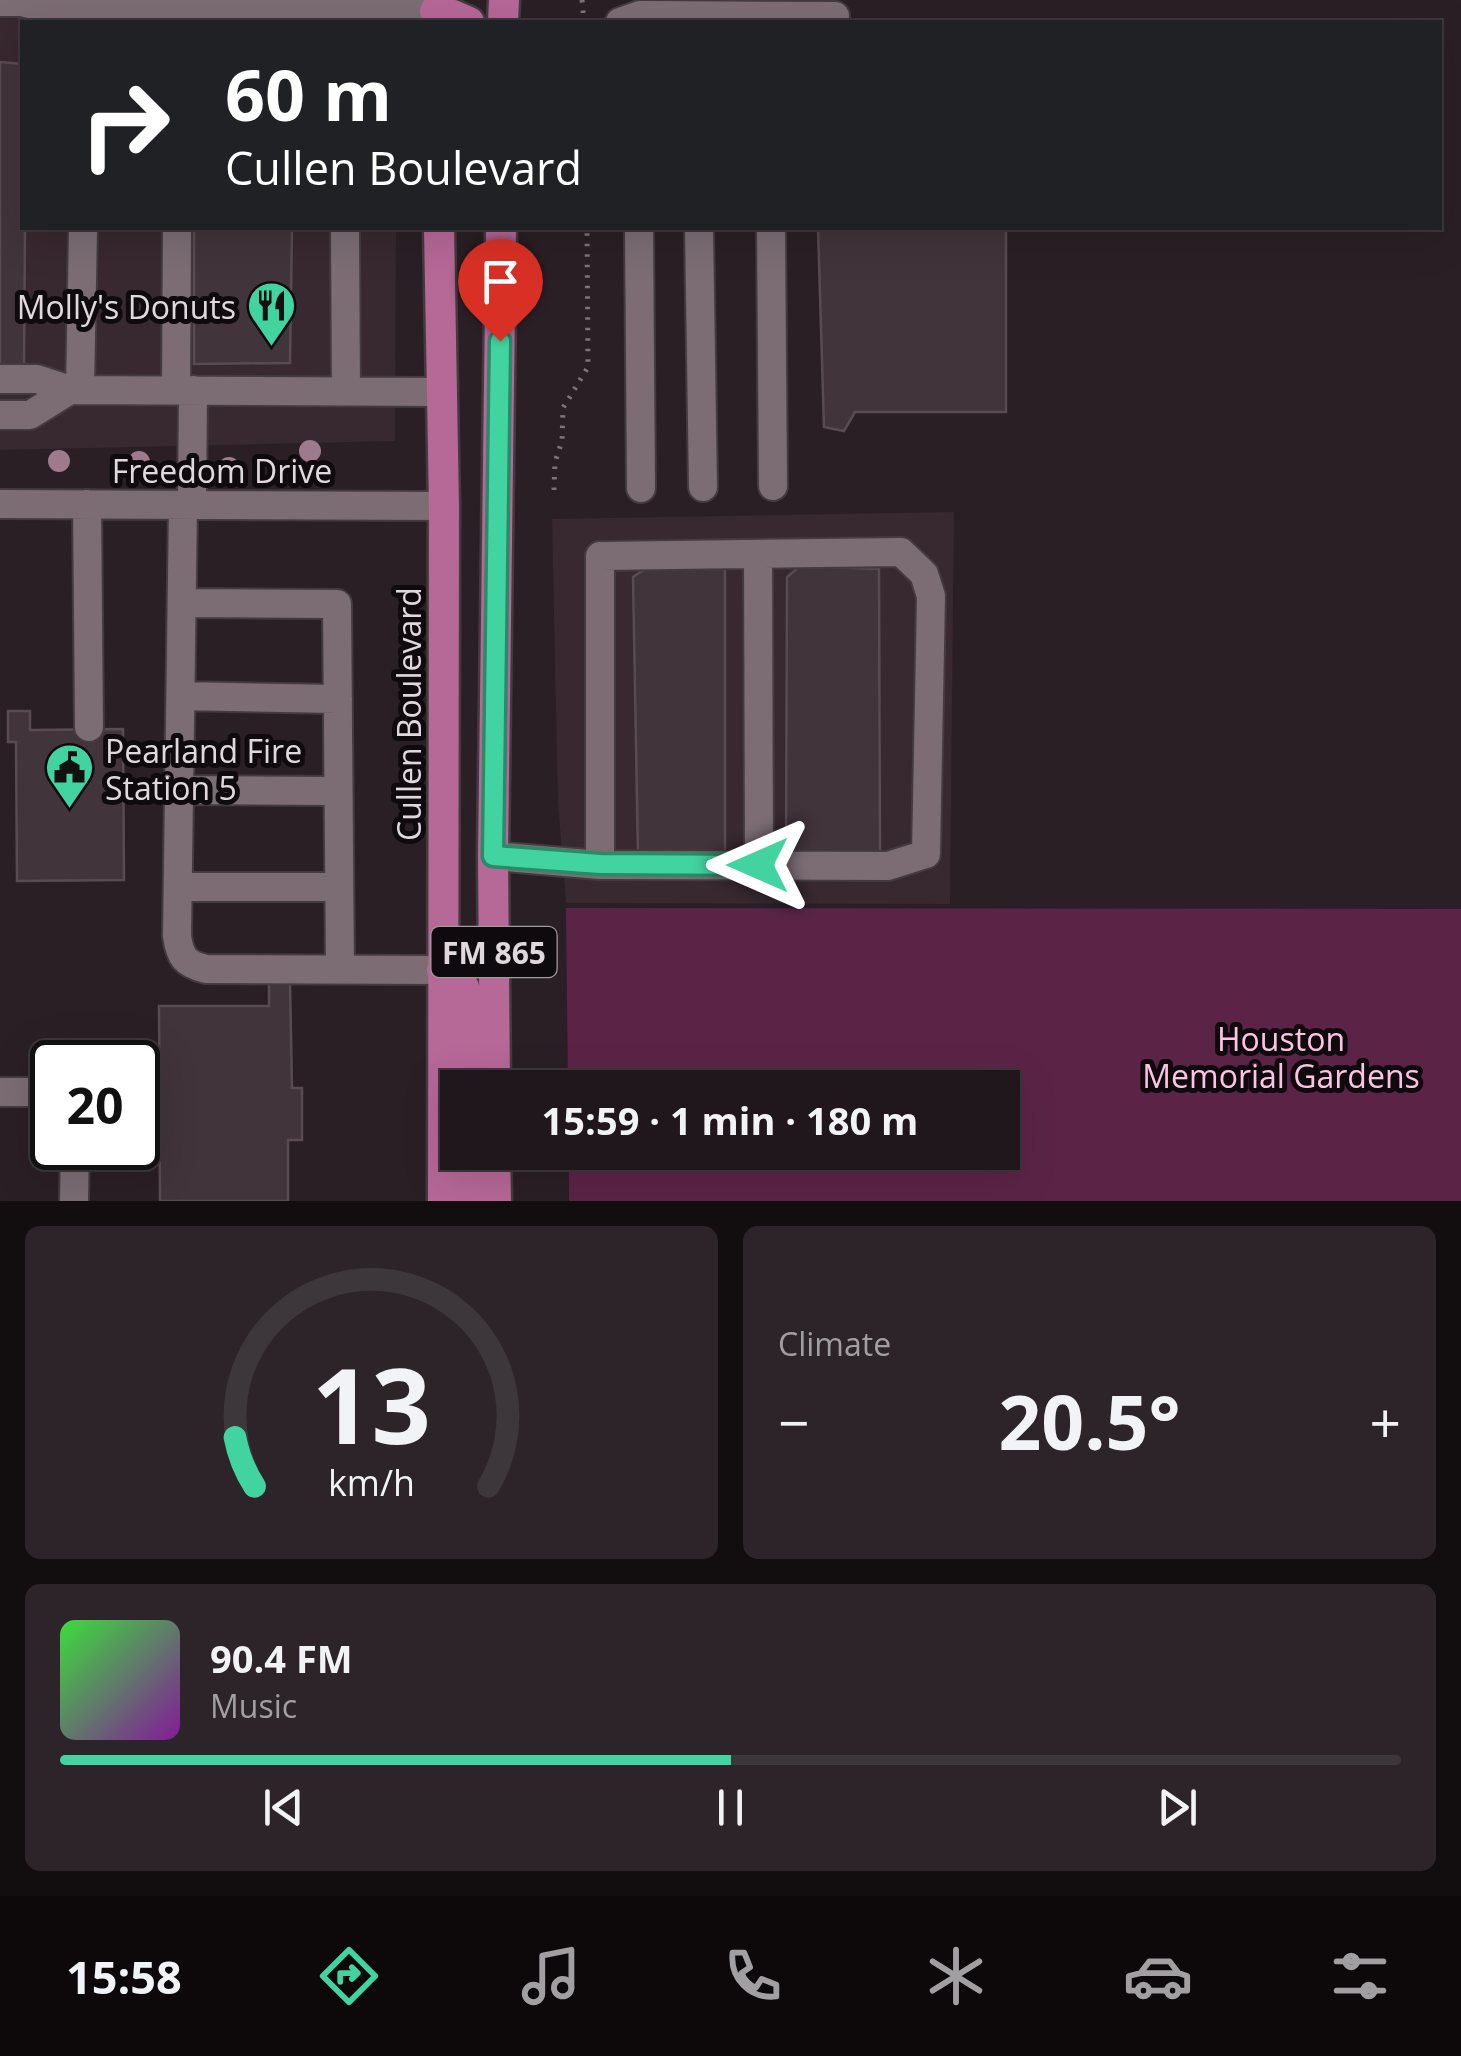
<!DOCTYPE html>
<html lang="en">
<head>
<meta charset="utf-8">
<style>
	:root { --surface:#20171c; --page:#2d2429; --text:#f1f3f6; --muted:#a29fa3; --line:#3d363b; --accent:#42d4a0 }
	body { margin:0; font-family:"Open Sans",sans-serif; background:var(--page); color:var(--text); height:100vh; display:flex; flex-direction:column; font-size:38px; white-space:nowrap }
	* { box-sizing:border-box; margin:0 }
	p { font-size:32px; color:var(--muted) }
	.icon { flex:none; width:55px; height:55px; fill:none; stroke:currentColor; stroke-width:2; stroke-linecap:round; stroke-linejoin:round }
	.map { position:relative; height:1201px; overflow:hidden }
	.side { display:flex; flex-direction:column; gap:25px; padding:25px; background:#120d0f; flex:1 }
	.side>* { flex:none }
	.banner { position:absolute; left:20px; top:20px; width:1422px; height:210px; border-radius:0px; box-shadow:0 10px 40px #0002,0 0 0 2px var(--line); background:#202124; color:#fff; overflow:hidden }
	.speed { position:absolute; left:30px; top:1040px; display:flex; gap:20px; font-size:50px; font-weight:700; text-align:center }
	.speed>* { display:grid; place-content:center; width:130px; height:130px; border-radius:50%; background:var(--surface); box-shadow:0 10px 40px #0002,0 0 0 2px var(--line); line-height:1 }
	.speed .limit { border:5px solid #111; border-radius:15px; background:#fff; color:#111 }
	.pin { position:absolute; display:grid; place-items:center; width:85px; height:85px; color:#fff; margin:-102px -42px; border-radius:50% 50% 50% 0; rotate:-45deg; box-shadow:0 0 10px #0007 }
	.pin .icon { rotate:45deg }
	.me { position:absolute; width:110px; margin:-55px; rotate:270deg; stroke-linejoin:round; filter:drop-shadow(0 0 8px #0008) }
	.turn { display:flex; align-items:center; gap:35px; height:210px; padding:0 40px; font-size:45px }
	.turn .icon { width:130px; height:130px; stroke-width:2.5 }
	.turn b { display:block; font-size:70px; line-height:85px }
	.big { font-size:75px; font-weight:700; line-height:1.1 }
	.side .tile { flex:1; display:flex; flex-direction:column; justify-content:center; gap:15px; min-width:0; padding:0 35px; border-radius:15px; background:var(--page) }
	.side .dial { align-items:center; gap:0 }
	.dial svg { height:260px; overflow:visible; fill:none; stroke:var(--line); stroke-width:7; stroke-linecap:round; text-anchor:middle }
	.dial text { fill:var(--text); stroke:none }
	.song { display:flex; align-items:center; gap:30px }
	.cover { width:120px; height:120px; border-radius:15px; background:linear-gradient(135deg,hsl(120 70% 55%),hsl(290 70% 35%)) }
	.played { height:10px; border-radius:5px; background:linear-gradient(90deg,var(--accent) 50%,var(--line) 50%) }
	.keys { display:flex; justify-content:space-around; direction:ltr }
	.heat { display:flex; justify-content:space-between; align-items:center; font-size:55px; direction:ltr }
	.side .tiles { flex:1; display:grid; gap:25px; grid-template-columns:1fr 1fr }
	.tile:last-child { grid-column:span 2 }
	.trip { position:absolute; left:440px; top:1070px; width:580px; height:100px; border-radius:0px; background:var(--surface); box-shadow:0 10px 40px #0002,0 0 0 2px var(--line); font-weight:700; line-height:100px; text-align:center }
	.tab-bar { display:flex; height:160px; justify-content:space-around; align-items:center; background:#0d090b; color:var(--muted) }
	.tab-bar .icon { width:70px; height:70px }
	.tab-bar .on { color:var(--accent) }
	.tab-bar b { font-size:45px; color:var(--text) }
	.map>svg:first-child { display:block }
	.built { fill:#382830 }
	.green { fill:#5b2446 }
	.building { fill:#41343b; stroke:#584b52; stroke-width:2.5 }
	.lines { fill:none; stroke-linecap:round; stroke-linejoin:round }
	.minor-casing { stroke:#433b3f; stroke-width:32 }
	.major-casing { stroke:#433b3f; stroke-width:35 }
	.path { stroke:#7d7378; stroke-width:5; stroke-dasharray:2.5 8; stroke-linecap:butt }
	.minor { stroke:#7c6d75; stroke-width:28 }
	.major { stroke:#b66897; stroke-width:30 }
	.tree { fill:#9e7a8d }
	.route-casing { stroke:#2b8a68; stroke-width:25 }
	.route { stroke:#42d4a0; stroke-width:18 }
	.labels { text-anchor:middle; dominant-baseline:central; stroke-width:10; stroke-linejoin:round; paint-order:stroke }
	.shield { fill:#0f0a0d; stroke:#a19a9e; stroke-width:2.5 }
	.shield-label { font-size:30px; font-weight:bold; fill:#e0d8dc }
	.poi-label { font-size:32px; fill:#e0d8dc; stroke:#0f0a0d; text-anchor:end }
	.street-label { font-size:32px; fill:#e0d8dc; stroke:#0f0a0d }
	.park-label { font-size:32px; fill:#fcc4e2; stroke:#0f0a0d }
</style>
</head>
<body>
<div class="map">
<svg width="1461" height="1201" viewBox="0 0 1461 1201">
	<rect width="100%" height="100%" fill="#2a1f25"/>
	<path class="built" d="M0,0L397,22H22V228H396L395,441L0,450Z
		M954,512L950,904L566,903L558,802L552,519Z"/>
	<path class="green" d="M566,908L1461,909V1201H569V1153L1002,1152V1088L568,1087Z"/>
	<path class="building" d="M0,62L22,64V228H25L24,367H0Z
		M194,228H292L290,363L194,364Z
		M818,228H1006V412H855L844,431L824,427Z
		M800,566L879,569L880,856L786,855L787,577Z
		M648,567L725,569V857L638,856L633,577Z
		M8,711H30V730L123,729L124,880L17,881L16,742H8Z
		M269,983H290L292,1088H302V1140H288V1201H160L159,1006H269Z"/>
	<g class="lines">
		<defs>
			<path id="minor" d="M0,2H21L53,10L435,11
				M620,22L640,15L835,16
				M345,228L346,391
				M639,228L641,488
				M699,228L703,487
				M771,228L773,486
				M0,379H37L70,390
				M80,390L83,228
				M176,390L177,228
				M0,415H30L70,390L442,392
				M0,504L444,506
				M87,504L89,727
				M183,505L177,936C180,957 185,964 206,969L442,970
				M192,505L193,390
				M758,554L759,865
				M182,603L337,604L340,969
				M181,696L338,699
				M179,790L338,791
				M493,856L600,865V556L901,552L924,574L931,596L926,854L888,866L600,865
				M178,887H339
				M0,1092H52
				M74,1201L75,1148"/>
			<path id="major" d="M435,11L453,15L469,22
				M503,22L504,0
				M439,228L444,506L443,1201
				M442,970L464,987L467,1002L469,1088
				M495,1088L493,856L501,228
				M495,1152L496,1201
				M469,1201V1152"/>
		</defs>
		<use href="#minor" class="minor-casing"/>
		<use href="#major" class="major-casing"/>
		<path class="path" d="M582,0L584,22
			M554,490L555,462L562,441L563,408L588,367L587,228"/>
		<use href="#minor" class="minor"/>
		<use href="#major" class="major"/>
	</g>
	<g class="tree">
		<circle cx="310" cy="451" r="11"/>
		<circle cx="59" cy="461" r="11"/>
		<circle cx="139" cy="462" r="11"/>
		<circle cx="229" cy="468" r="11"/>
	</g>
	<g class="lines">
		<defs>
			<path id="route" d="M500,341L493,856L600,864L758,865"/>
		</defs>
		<use href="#route" class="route-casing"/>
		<use href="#route" class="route"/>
	</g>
	<defs>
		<symbol id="restaurant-pin" viewBox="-11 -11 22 30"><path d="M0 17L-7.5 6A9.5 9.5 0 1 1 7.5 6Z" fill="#42d4a0" stroke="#0f0a0d"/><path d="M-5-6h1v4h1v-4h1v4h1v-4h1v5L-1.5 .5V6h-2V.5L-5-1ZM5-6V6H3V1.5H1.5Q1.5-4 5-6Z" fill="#111"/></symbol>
		<symbol id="civic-pin" viewBox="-11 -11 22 30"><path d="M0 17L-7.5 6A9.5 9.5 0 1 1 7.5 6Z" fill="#42d4a0" stroke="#0f0a0d"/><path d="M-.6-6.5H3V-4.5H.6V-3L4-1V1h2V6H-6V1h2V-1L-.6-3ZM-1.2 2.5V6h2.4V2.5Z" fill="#111"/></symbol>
	</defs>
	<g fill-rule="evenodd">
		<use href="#restaurant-pin" x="244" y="278" width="55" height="75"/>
		<use href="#civic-pin" x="42" y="740" width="55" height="75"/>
	</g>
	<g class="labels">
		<rect class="shield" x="431.5" y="927" width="125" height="50" rx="8"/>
		<g class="shield-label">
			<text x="494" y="952">FM 865</text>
		</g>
		<g class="poi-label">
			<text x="236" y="306">Molly's Donuts</text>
			<text x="105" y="750" text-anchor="start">Pearland Fire<tspan x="105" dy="37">Station 5</tspan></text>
		</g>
		<g class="street-label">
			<text x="222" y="470">Freedom Drive</text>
			<text transform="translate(408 714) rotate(-90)">Cullen Boulevard</text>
		</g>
		<g class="park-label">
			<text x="1281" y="1038">Houston<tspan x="1281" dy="37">Memorial Gardens</tspan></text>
		</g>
	</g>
</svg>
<div class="speed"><div class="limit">20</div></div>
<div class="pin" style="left:500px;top:341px;background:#d93025"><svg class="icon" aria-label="arrive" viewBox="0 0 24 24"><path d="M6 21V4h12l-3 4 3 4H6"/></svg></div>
<svg class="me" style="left:758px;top:865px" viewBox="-20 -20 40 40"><path d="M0-17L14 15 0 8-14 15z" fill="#42d4a0" stroke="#fff" stroke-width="4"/></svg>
<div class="trip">15:59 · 1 min · 180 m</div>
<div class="banner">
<div class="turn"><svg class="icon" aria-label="right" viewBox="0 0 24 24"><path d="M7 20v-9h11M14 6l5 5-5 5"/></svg><div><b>60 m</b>Cullen Boulevard</div></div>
</div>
</div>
<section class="side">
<div class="tiles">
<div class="tile dial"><svg viewBox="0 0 100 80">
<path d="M14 69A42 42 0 1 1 86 69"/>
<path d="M14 69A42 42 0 0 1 8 54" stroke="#42d4a0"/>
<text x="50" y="56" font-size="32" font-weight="700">13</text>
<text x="50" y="72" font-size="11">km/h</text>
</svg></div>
<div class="tile"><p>Climate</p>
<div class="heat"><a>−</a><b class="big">20.5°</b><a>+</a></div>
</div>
<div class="tile">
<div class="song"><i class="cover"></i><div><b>90.4 FM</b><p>Music</p></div></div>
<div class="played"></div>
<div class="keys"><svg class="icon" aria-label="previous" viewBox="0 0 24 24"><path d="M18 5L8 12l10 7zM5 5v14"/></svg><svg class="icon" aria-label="pause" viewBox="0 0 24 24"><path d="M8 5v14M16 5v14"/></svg><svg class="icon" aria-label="next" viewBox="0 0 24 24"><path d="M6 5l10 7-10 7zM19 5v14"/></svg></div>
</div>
</div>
</section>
<nav class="tab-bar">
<b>15:58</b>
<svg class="icon on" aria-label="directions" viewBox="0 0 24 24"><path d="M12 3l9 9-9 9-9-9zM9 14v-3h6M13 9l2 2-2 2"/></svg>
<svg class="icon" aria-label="music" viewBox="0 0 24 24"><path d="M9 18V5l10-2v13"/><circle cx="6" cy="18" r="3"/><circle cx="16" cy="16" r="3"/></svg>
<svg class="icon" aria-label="phone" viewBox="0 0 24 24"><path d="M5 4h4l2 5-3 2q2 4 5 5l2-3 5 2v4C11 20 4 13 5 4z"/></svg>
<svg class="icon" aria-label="climate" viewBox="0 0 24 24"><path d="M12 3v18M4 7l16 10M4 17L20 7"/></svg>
<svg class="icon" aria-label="car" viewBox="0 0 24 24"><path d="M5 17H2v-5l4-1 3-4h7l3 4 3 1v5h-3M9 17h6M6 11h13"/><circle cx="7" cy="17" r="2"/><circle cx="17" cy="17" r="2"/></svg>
<svg class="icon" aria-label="filters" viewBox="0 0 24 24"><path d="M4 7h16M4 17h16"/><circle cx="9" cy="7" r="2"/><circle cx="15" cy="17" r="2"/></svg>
</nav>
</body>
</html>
